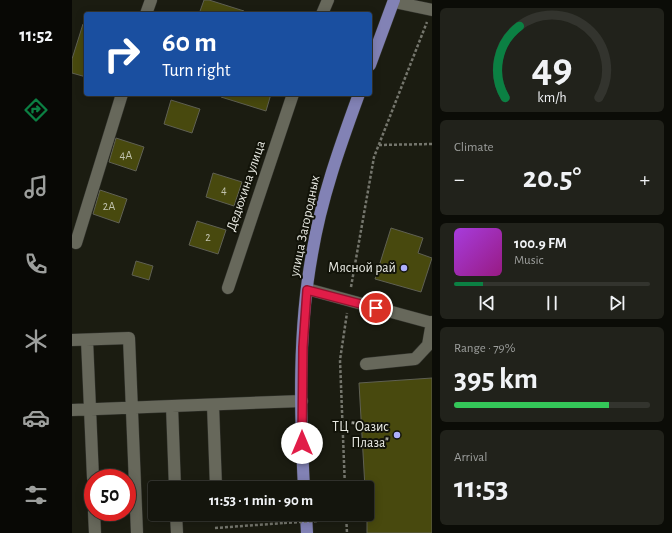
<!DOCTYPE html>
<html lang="en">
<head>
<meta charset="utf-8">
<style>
	:root { --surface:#14150d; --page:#21221b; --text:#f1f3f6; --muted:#9d9f9d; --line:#33342e; --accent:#0b8043 }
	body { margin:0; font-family:"Alegreya Sans",sans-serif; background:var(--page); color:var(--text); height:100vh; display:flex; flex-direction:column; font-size:15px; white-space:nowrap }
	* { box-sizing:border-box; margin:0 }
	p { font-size:13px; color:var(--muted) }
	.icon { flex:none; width:22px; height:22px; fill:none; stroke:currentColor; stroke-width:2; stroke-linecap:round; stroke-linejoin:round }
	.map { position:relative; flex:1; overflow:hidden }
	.sheet { display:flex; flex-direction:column; gap:8px; padding:8px; background:#0b0c07; width:240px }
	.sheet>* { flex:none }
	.hud { position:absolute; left:12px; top:12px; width:288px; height:84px; border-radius:4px; box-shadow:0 2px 10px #0003,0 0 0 1px var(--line); background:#1a4fa0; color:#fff; overflow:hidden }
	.speed { position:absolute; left:12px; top:469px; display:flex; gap:8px; font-size:20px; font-weight:700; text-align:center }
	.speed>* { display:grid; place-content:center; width:52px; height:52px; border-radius:50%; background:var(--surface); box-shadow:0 2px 10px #0003,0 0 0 1px var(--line); line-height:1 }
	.speed .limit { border:6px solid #d22; background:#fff; color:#111 }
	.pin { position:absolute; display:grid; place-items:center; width:34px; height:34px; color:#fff; margin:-17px; border:2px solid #fff; border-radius:50%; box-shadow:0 1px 4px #0007 }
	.me { position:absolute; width:44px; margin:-22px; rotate:0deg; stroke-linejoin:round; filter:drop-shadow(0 0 3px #0008) }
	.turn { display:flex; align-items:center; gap:14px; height:84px; padding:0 12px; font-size:18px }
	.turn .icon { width:52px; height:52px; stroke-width:2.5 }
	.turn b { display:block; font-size:28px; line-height:34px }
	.big { font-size:30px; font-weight:700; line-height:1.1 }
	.sheet .tile { flex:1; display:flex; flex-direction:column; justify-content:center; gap:6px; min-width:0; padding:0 14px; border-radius:6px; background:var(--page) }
	.sheet .dial { align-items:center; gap:0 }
	.dial svg { height:104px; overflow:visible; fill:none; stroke:var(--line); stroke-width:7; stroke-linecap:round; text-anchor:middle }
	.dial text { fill:var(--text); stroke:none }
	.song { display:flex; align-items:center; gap:12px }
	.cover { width:48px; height:48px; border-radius:6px; background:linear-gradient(135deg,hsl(280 70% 55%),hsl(310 70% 35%)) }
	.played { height:4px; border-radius:2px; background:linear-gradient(90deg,var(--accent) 15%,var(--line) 15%) }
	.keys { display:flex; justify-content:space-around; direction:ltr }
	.heat { display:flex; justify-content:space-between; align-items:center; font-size:22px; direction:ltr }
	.charge { height:6px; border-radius:3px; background:linear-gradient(90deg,#34c759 79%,var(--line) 0) }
	.trip { position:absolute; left:76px; top:481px; width:226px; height:40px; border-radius:4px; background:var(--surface); box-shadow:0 2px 10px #0003,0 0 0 1px var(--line); font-weight:700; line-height:40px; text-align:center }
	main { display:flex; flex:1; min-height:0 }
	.menu { display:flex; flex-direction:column; width:72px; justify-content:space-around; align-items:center; background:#080805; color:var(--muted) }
	.menu .icon { width:28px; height:28px }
	.menu .on { color:var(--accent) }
	.menu b { font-size:18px; color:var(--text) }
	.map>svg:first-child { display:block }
	.building { fill:#48490e; stroke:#5f6053 }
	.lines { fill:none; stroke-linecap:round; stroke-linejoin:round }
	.minor-casing { stroke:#33342e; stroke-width:13 }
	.major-casing { stroke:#33342e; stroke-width:13 }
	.path { stroke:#75766d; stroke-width:2.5; stroke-dasharray:3 2; stroke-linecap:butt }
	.minor { stroke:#67685b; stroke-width:12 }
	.major { stroke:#8282b5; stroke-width:12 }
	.path-bridge { stroke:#75766d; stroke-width:2.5; stroke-dasharray:3 2; stroke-linecap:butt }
	.route-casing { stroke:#92132f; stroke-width:10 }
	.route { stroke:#e11d48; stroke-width:7 }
	.poi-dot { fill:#adaffb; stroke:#121309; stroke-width:1.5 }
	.labels { text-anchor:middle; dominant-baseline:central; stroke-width:4; stroke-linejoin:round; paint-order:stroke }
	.number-label { font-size:12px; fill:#c1c2ae }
	.street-label { font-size:14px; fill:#e9eae3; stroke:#121309 }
	.poi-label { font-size:14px; fill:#e9eae3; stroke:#121309; text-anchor:end }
</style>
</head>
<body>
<main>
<nav class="menu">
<b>11:52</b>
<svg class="icon on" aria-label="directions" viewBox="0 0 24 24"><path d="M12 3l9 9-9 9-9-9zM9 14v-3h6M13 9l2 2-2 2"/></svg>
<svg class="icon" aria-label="music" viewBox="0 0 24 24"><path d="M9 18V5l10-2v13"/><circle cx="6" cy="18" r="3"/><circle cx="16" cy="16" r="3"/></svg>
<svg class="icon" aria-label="phone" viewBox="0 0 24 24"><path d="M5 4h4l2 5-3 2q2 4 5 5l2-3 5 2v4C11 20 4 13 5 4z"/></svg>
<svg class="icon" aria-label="climate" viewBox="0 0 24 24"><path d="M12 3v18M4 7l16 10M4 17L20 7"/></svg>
<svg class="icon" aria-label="car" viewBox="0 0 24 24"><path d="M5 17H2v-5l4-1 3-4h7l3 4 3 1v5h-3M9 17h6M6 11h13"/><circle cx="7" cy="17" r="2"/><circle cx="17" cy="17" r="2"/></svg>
<svg class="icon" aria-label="filters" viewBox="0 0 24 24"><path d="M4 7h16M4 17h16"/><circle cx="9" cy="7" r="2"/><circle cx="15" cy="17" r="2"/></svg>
</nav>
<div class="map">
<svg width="360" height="533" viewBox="0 0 360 533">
	<rect width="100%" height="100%" fill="#1b1c11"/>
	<path class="building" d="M132,0H137L172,11V14H127Z
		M11,24H14V77L0,73V59Z
		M150,94H199L194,111L149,97Z
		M99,100L128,109L120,133L92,124Z
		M44,138L72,147L64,171L37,162Z
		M141,173L170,182L162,206L134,197Z
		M28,190L55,199L47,223L21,214Z
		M125,221L154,230L146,254L117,245Z
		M319,228L351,238L346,253L360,258L349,292L303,279Z
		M64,261L81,266L77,280L60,275Z
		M360,378V533H295V488H293L287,383Z"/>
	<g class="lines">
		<defs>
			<path id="minor" d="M322,2L360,10
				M74,14L79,0
				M250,14L256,0
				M4,243L50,94
				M156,288L221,94
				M235,289L360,323
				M0,340L57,338L65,533
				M15,340L21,478
				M294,364L343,359L356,345L360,322
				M141,405L144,487
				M0,410L100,406
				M103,488L100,406L230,401
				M22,512L23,533
				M104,514L105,533"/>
			<path id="major" d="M298,65L322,0
				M232,488C228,411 226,331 240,254C249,199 268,146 287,94
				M234,514L235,533"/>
		</defs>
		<use href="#minor" class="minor-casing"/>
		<use href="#major" class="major-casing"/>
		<path class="path" d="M307,145L360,144
			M279,287L302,157L355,22
			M273,488L268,360L275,313
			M274,514L275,533
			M143,528L212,523"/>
		<use href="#minor" class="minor"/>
		<use href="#major" class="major"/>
		<path class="path-bridge" d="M212,523L294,518"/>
	</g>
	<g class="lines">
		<defs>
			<path id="route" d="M230,443L231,347L235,290L304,308"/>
		</defs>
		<use href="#route" class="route-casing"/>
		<use href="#route" class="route"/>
	</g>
	<g class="poi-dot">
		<circle cx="332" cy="268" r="4"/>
		<circle cx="325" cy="435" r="4"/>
	</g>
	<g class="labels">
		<g class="number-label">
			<text x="54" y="155">4А</text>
			<text x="152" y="190">4</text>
			<text x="37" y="206">2А</text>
			<text x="136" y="237">2</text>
		</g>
		<g class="street-label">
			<text transform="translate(174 186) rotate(-71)">Дедюхина улица</text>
			<text transform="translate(233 226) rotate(-78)">улица Загородных</text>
		</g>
		<g class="poi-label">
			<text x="324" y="268">Мясной рай</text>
			<text x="317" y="427">ТЦ "Оазис<tspan x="317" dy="16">Плаза"</tspan></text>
		</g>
	</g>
</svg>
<div class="speed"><div class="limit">50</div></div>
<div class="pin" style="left:304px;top:308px;background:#d93025"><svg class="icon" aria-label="arrive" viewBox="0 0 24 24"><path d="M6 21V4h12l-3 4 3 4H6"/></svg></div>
<svg class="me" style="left:230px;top:443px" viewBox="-20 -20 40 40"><circle r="19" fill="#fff"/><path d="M0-13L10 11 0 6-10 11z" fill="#e11d48"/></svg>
<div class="trip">11:53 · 1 min · 90 m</div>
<div class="hud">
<div class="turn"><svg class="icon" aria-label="right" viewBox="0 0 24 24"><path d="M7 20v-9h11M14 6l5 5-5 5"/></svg><div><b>60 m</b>Turn right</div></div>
</div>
</div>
<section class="sheet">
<div class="tile dial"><svg viewBox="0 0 100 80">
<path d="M14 69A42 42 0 1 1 86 69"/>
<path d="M14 69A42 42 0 0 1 25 14" stroke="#0b8043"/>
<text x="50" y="56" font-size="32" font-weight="700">49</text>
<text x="50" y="72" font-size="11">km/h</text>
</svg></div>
<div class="tile"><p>Climate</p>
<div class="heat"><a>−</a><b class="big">20.5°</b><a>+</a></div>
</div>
<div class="tile">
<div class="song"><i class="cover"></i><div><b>100.9 FM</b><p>Music</p></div></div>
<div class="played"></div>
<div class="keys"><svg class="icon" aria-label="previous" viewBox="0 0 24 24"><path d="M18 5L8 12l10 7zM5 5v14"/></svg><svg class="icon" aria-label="pause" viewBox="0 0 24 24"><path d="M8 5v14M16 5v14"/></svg><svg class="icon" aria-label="next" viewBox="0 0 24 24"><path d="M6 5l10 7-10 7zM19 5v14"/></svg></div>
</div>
<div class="tile"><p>Range · 79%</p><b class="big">395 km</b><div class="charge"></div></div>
<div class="tile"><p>Arrival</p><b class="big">11:53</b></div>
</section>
</main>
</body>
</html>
